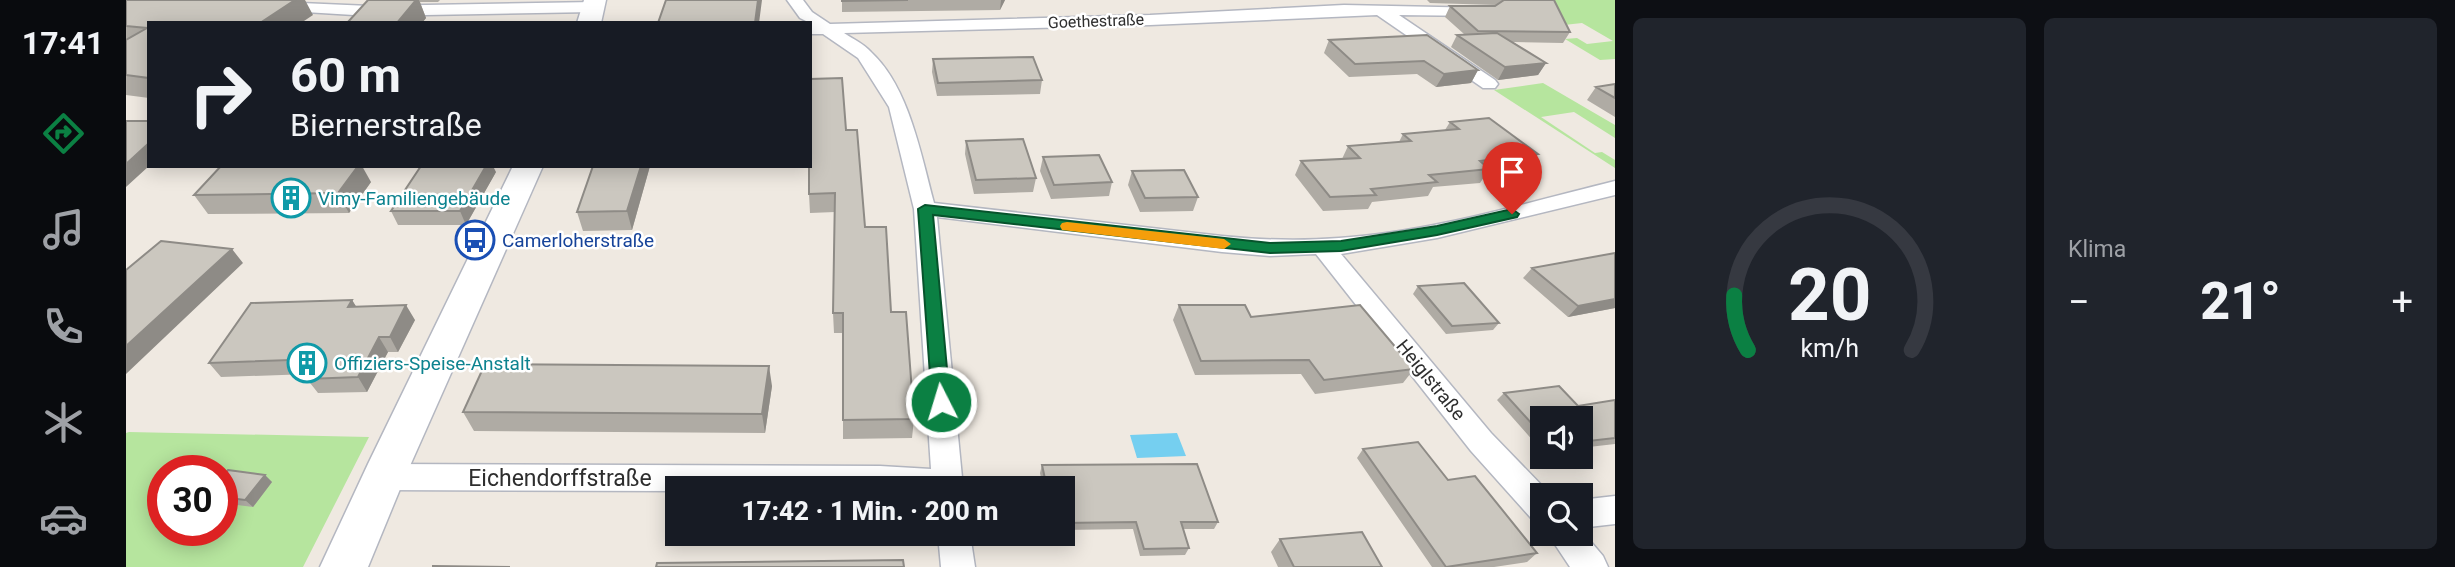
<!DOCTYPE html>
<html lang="de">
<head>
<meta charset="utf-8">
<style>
	:root { --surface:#171b24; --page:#20242c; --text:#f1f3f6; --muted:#9ea1a6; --line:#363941; --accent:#0b8043 }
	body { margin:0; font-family:Roboto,sans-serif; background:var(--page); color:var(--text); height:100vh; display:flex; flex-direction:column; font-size:26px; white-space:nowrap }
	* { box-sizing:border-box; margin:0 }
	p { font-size:23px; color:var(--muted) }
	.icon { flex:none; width:38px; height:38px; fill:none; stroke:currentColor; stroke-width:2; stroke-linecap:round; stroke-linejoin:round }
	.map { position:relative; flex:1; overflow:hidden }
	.drawer { display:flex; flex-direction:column; gap:18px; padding:18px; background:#0d0f14; width:840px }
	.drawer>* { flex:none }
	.banner { position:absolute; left:21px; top:21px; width:665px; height:147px; border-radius:0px; box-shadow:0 4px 18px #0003; background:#171b24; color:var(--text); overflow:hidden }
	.buttons { position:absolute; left:1404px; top:406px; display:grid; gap:14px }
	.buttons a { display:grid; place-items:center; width:63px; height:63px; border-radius:0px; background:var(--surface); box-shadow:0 4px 18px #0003; font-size:35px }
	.speed { position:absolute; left:21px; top:455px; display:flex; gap:14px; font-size:35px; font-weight:700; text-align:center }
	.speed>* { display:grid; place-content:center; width:91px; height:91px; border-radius:50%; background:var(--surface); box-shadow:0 4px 18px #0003; line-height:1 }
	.speed .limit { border:10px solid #d22; background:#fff; color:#111 }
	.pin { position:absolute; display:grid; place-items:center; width:60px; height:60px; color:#fff; margin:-72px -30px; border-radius:50% 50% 50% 0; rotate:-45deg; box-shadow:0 0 7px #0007 }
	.pin .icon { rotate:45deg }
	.me { position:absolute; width:77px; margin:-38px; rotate:355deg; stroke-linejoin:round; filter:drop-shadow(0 0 5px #0008) }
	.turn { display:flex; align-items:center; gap:24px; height:147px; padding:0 28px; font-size:32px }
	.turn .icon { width:91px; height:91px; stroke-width:2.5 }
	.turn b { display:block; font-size:49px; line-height:60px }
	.big { font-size:52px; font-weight:800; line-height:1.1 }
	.drawer .tile { flex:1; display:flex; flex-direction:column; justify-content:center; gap:10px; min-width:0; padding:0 24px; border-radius:10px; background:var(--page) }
	.drawer .dial { align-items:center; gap:0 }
	.dial svg { height:182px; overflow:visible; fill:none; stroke:var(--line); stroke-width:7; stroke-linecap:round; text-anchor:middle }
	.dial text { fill:var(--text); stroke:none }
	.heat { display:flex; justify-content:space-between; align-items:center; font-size:38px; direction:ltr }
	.drawer .tiles { flex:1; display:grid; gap:18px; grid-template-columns:repeat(2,1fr) }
	.trip { position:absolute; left:539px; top:476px; width:410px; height:70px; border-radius:0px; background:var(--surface); box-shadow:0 4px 18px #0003; font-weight:800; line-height:70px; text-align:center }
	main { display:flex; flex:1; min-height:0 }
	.tabs { display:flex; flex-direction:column; width:126px; justify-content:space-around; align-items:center; background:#090b0e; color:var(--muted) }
	.tabs .icon { width:49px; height:49px }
	.tabs .on { color:var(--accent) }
	.tabs b { font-size:32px; color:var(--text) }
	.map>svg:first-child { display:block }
	.green { fill:#b6e59e; fill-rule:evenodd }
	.water { fill:#75cff0 }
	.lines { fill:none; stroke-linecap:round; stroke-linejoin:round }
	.street-casing { stroke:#b4b7c1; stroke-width:3 }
	.secondary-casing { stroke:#b4b7c1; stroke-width:3 }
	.street { fill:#fff; fill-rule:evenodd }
	.secondary { fill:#fff; fill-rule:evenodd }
	.wall { fill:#afaba4 }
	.shaded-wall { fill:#8e8b86 }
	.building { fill:#cbc7bf; stroke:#8e8b86; stroke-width:2 }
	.route { fill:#0b8043; stroke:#07532c; stroke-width:2 }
	.slow { fill:#f59e0b }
	.labels { text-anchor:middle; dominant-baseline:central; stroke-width:5; stroke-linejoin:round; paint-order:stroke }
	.far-street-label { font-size:16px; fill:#2e2e2e; stroke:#fff }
	.culture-label { font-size:19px; fill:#0d838f; stroke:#fff; text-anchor:start }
	.transit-label { font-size:19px; fill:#164399; stroke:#fff; text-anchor:start }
	.street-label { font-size:19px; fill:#2e2e2e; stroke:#fff }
	.near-street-label { font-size:23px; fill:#2e2e2e; stroke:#fff }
</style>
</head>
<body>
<main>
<nav class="tabs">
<b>17:41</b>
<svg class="icon on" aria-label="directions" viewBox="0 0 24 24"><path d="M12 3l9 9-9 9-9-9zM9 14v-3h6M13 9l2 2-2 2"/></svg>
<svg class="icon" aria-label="music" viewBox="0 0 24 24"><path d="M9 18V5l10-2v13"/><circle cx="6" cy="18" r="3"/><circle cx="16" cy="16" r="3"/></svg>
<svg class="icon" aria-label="phone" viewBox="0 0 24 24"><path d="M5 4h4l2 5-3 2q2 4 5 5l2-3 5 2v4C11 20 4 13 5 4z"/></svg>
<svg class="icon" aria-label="climate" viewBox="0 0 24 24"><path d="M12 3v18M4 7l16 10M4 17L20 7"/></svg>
<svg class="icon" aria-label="car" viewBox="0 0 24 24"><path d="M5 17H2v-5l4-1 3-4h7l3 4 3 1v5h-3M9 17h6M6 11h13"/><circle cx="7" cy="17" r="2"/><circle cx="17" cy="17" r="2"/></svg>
</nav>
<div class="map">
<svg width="1489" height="567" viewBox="0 0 1489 567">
	<rect width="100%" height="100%" fill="#efe9e1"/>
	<path class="green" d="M1417,0H1489V59L1474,60L1439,39L1451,38L1461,44L1487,41L1456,23L1429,26Z
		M1417,83L1489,125V138L1448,112L1415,117L1469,153L1476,152L1489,160V168L1368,90Z
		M0,433L3,432L243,437L177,567H0ZM37,471H96V530H37Z"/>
	<path class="water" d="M1051,433L1060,456L1011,458L1004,435Z"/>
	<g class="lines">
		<defs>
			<path id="street" d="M661,0H677L686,12L704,24L1024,15L1218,5L1360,8L1362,11L1360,14L1354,16L1273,15L1369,80L1372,84L1369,88H1357L1251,15L1024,25L718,33C727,39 738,44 745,52C783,87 795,155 808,203L1096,236C1135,240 1174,241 1213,238C1306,232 1399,203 1489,181V195L1311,238L1215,254L1365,433L1425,495H1416V522L1405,518L1345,451L1190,254L1144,256L1096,252L811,217L837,488H551V491L257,490L246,486L242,477L246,468L257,464L754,466L805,469L788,209L763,107L732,58L697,34H684V23L674,18Z
				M152,2L244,6L468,2L476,7L468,12L244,16L146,10L144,7Z
				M1489,496V524L1454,528V500Z
				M1454,529L1477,556L1482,567H1444L1422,534H1454Z
				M812,534H844L849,567H815Z"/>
			<path id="secondary" d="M458,0H480L475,23H451Z
				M387,166H417L279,477L242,567H194L242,464Z"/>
		</defs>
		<use href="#street" class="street-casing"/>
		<use href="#secondary" class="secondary-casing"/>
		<use href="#street" class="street"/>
		<use href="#secondary" class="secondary"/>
	</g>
	<path class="wall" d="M0,0L187,15L23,23V98L0,95Z
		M242,0H314L312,2H294L300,18L296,23H221Z
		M716,0H879L874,10L716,12Z
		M1301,0H1428L1444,32L1437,43L1387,42L1420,63L1412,75L1372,80L1325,47L1331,35L1338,34L1319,17L1324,6H1369L1370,5L1304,3Z
		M1203,40L1352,70L1345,83L1310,87L1291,74L1223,77L1198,53Z
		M807,59L916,80L914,94L811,96L806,72Z
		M1489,84V117L1461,100L1470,87Z
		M1324,122L1412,154L1403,168L1361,173L1354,183L1307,187L1302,196L1246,202L1242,209L1197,211L1169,175L1175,161L1216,159L1222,146L1273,142L1277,134L1319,130Z
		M720,130L739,227L765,312L788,419L786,438L717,439V333H708L707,313L709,212L684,213L683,194Z
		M840,141L910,178L907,192L848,194L839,154Z
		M917,157L986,182L983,196L925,199L914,171Z
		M524,166L506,230L457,231L451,212Z
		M1006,171L1072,197L1067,211L1014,212L1002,185Z
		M370,172L340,225H272L265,211Z
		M245,182L223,213L82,214L68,195Z
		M1489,253V308L1442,317L1397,278L1406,268Z
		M1292,286L1373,323L1367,330L1320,334L1287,294Z
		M226,300L230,307L289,320L272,352H262L241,392L192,393L181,379L184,374L95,377L83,363Z
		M1053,305L1125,317L1288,369L1277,383L1189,394L1175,374L1069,375L1047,320Z
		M646,386L639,433L348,431L337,412Z
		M1378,393L1452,406L1489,400V444L1454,448V418H1416V451L1371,400Z
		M1237,449L1322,480L1411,553L1401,562L1368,567H1306L1231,458Z
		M916,465L1092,522L1088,529H1057L1063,548L1059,555L1014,556L1007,529L936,530V488H917L914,473Z
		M139,475L146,482L127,507L96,503V477Z
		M1154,539L1256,567H1152L1145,552Z"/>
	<path class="shaded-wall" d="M169,0H179L187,15L175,23H134Z
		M290,0H293L300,18L296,23H271Z
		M632,0H636L633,23H629Z
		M875,0H879L874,10Z
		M1420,63L1412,75L1372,80L1379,67Z
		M1352,70L1345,83L1310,87L1318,74Z
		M23,143V166L0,187V164Z
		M232,166H236L245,182L223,213L212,193Z
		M360,166H367L370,172L340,225L334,211Z
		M515,166H524L506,230L501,211Z
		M106,249L117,263L0,374V346Z
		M1489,299V308L1442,317L1452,306Z
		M226,300L235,314L222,307Z
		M280,305L289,320L272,352L264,337Z
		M253,337L262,352L241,392L232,377Z
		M643,366L646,386L639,433L636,414Z
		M139,475L146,482L127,507L119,500Z"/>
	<path class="building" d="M0,0H169L134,23H23V78L0,75V40L21,28L0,26Z
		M242,0H290L271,23H221Z
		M540,0H632L629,23H532Z
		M716,0H782L716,1Z
		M1378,0H1428L1444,32L1352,31L1324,6H1369Z
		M1371,33L1420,63L1379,67L1331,35Z
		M1301,35L1352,70L1318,74L1298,61L1229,64L1203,40Z
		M907,57L916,80L812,83L807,59Z
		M716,78L720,130H731L739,227H760L765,312H780L788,419L717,420V313H707L709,193L683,194V166H684V79Z
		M1489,84V98L1470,87Z
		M1363,118L1412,154L1354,161L1363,169L1303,175L1311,182L1245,189L1250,195L1204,197L1175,161L1234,158L1222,146L1285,141L1277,134L1333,129L1324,122Z
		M0,121H23V143L0,164Z
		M897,139L910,178L850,180L840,141Z
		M973,155L986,182L928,185L917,157Z
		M95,166H232L212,193L68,195Z
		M295,166H360L334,211H265Z
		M467,166H515L501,211L451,212Z
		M1058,170L1072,197L1019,198L1006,171Z
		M35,241L106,249L0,346V270Z
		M1489,253V299L1452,306L1406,268Z
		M1338,283L1373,323L1326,326L1292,286Z
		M226,300L222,307L280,305L264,337H253L232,377L181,379L193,359L83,363L125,303Z
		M1053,305H1119L1125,317L1234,305L1288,369L1198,380L1183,360L1075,361Z
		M359,364L643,366L636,414L337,412Z
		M1433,386L1452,406L1489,400V438L1454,442V418H1416V435L1378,393Z
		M1292,442L1322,480L1349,476L1411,553L1320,567L1237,449Z
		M1071,464L1092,522H1055L1063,548L1018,549L1010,522L936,523V488H921L916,465Z
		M102,470L139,475L119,500L96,497V477Z
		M1236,532L1256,567H1168L1154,539Z
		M777,560L778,567H530L531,563Z
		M307,566L384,567H307Z"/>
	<path class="route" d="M799,205L1144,243L1215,241L1311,226L1386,209L1393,214L1391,217L1311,235L1215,251L1144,253L807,215L824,402L821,407L815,409L808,407L806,402L792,209Z"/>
	<path class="slow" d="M941,222L1098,239L1105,244L1098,249L936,230L934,226L936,223Z"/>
	<defs>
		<symbol id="building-ring" viewBox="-11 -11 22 22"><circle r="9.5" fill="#fff" stroke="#0f9aa8" stroke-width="1.5"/><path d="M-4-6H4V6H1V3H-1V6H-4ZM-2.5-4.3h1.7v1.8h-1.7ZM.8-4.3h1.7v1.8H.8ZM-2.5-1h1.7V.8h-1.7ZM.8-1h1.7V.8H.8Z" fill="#0f9aa8"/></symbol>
		<symbol id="bus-ring" viewBox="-11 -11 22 22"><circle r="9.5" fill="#fff" stroke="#1a4fb4" stroke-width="1.5"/><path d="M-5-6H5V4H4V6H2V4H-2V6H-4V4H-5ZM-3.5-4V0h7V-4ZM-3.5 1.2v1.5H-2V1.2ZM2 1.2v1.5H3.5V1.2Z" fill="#1a4fb4"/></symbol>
	</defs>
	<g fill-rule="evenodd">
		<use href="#building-ring" x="143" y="176" width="44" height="44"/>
		<use href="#bus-ring" x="327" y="218" width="44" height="44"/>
		<use href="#building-ring" x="159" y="341" width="44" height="44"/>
	</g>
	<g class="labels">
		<g class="far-street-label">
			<text transform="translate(970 21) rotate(-2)">Goethestraße</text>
		</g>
		<g class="culture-label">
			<text x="192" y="198">Vimy-Familiengebäude</text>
			<text x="208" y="363">Offiziers-Speise-Anstalt</text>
		</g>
		<g class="transit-label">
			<text x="376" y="240">Camerloherstraße</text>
		</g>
		<g class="street-label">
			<text transform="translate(1305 380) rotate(51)">Heiglstraße</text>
		</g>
		<g class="near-street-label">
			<text x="434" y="478">Eichendorffstraße</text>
		</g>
	</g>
</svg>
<div class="buttons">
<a><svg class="icon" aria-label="sound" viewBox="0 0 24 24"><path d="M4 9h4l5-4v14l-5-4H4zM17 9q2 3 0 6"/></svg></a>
<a><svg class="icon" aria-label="search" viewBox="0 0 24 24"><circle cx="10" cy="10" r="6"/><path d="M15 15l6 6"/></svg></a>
</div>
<div class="speed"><div class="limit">30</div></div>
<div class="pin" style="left:1386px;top:214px;background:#d93025"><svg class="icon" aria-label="arrive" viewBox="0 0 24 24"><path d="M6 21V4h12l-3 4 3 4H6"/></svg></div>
<svg class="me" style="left:815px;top:402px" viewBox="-20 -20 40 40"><circle r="17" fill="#0b8043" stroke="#fff" stroke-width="3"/><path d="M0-11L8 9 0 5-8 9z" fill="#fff"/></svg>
<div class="trip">17:42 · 1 Min. · 200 m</div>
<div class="banner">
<div class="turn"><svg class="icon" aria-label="right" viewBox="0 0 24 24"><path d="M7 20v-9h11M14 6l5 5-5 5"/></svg><div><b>60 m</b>Biernerstraße</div></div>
</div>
</div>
<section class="drawer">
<div class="tiles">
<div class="tile dial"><svg viewBox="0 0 100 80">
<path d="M14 69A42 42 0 1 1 86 69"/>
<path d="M14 69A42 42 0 0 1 8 45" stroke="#0b8043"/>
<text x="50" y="56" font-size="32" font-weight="700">20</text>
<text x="50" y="72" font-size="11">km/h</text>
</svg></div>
<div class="tile"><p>Klima</p>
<div class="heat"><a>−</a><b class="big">21°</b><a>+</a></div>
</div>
</div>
</section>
</main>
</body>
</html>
